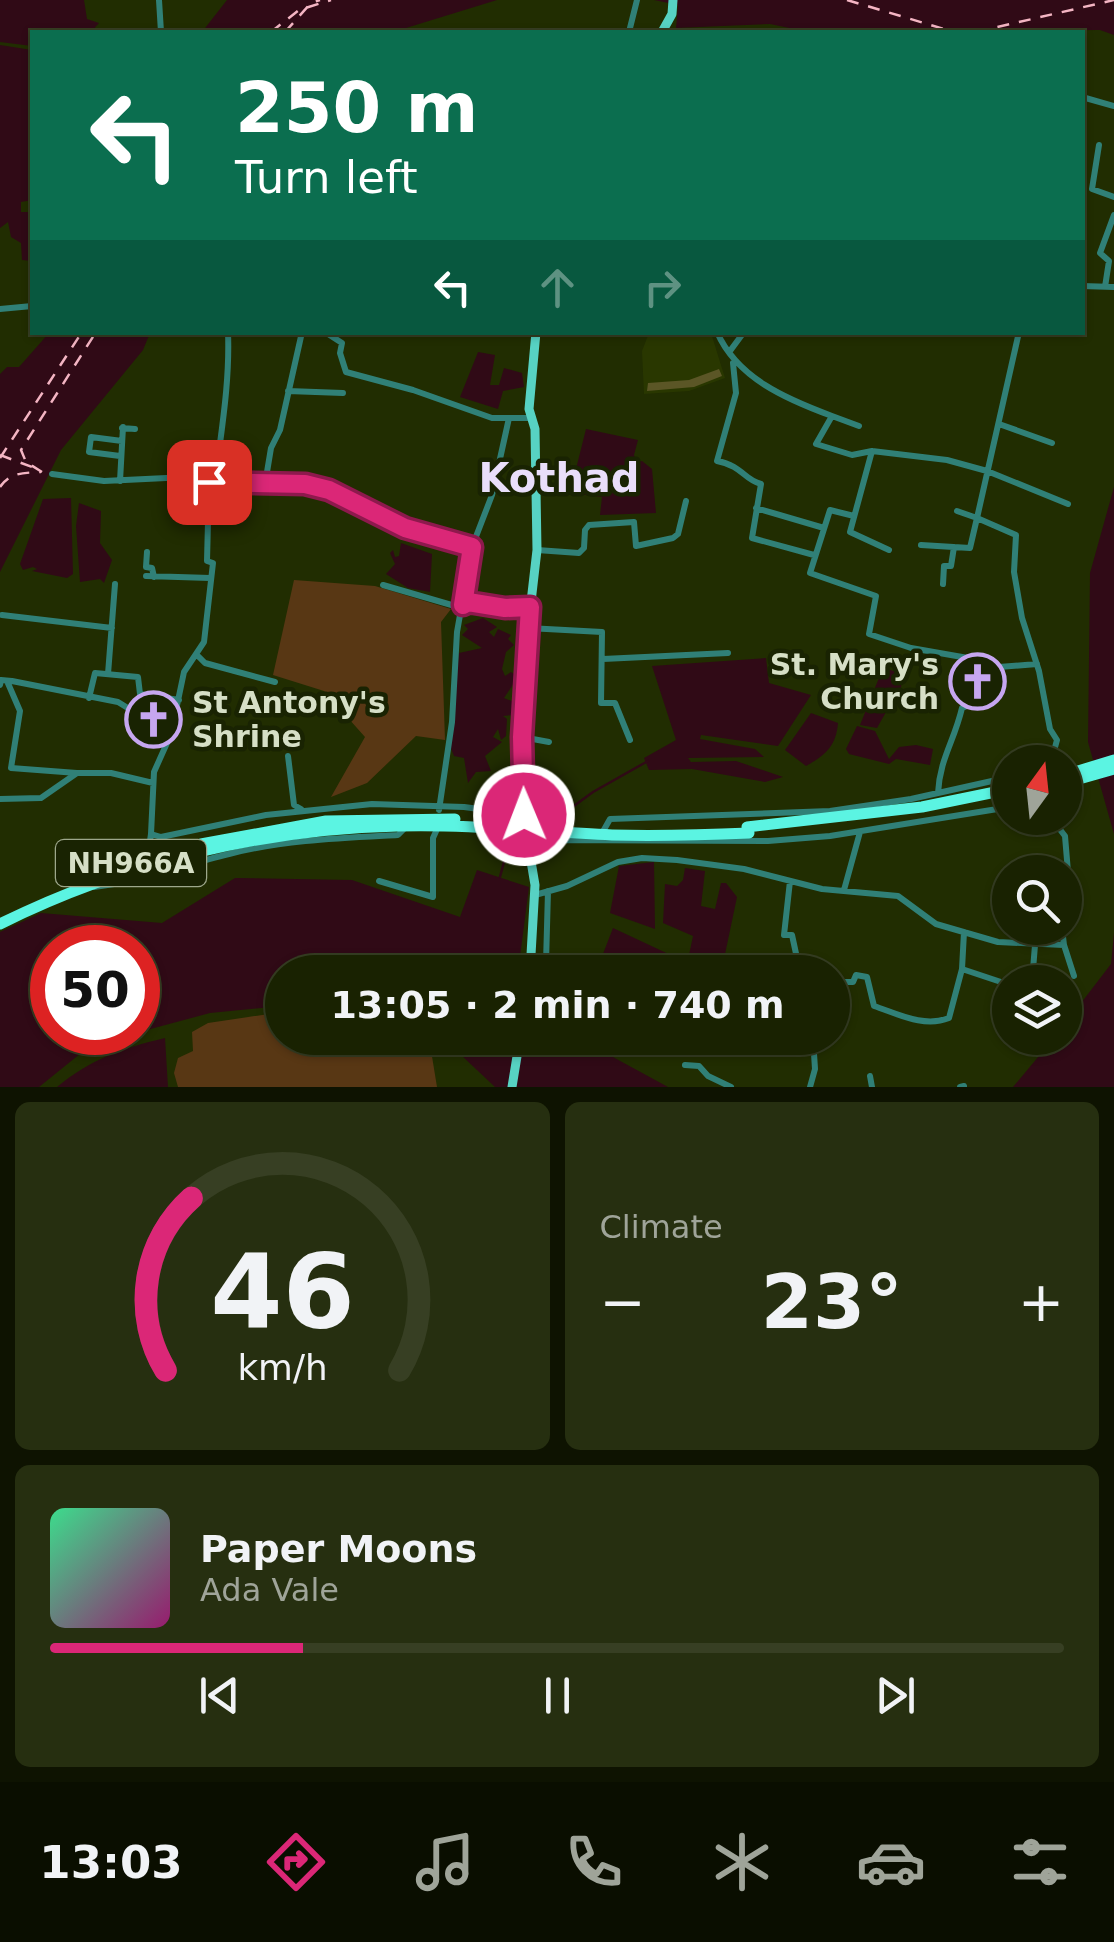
<!DOCTYPE html>
<html lang="en">
<head>
<meta charset="utf-8">
<style>
	:root { --surface:#192201; --page:#262f10; --text:#f1f3f6; --muted:#9fa499; --line:#373f23; --accent:#db2777 }
	body { margin:0; font-family:"DejaVu Sans",sans-serif; background:var(--page); color:var(--text); height:100vh; display:flex; flex-direction:column; font-size:38px; white-space:nowrap }
	* { box-sizing:border-box; margin:0 }
	p { font-size:32px; color:var(--muted) }
	.icon { flex:none; width:55px; height:55px; fill:none; stroke:currentColor; stroke-width:2; stroke-linecap:round; stroke-linejoin:round }
	.map { position:relative; height:1087px; overflow:hidden }
	.side { display:flex; flex-direction:column; gap:15px; padding:15px; background:#0e1301; flex:1 }
	.side>* { flex:none }
	.top-card { position:absolute; left:30px; top:30px; width:1055px; height:305px; border-radius:0px; box-shadow:0 2px 8px #0004,0 0 0 2px var(--line); background:#0b6e4f; color:#fff; overflow:hidden }
	.needle { width:65px; rotate:15deg }
	.tools { position:absolute; left:992px; top:745px; display:grid; gap:20px }
	.tools a { display:grid; place-items:center; width:90px; height:90px; border-radius:50%; background:var(--surface); box-shadow:0 2px 8px #0004,0 0 0 2px var(--line); font-size:50px }
	.speed { position:absolute; left:30px; top:925px; display:flex; gap:20px; font-size:50px; font-weight:700; text-align:center }
	.speed>* { display:grid; place-content:center; width:130px; height:130px; border-radius:50%; background:var(--surface); box-shadow:0 2px 8px #0004,0 0 0 2px var(--line); line-height:1 }
	.speed .limit { border:15px solid #d22; background:#fff; color:#111 }
	.pin { position:absolute; display:grid; place-items:center; width:85px; height:85px; color:#fff; margin:-42px; border-radius:20px; box-shadow:0 5px 15px #0006 }
	.me { position:absolute; width:110px; margin:-55px; rotate:359deg; stroke-linejoin:round; filter:drop-shadow(0 0 8px #0008) }
	.turn { display:flex; align-items:center; gap:35px; height:210px; padding:0 40px; font-size:45px }
	.turn .icon { width:130px; height:130px; stroke-width:2.5 }
	.turn b { display:block; font-size:70px; line-height:85px }
	.lanes { display:flex; align-items:center; height:95px; padding:0 40px; background:#0003; justify-content:center; gap:50px; direction:ltr }
	.lanes .off { opacity:.35 }
	.big { font-size:75px; font-weight:700; line-height:1.1 }
	.side .tile { flex:1; display:flex; flex-direction:column; justify-content:center; gap:15px; min-width:0; padding:0 35px; border-radius:15px; background:var(--page) }
	.side .dial { align-items:center; gap:0 }
	.dial svg { height:260px; overflow:visible; fill:none; stroke:var(--line); stroke-width:7; stroke-linecap:round; text-anchor:middle }
	.dial text { fill:var(--text); stroke:none }
	.song { display:flex; align-items:center; gap:30px }
	.cover { width:120px; height:120px; border-radius:15px; background:linear-gradient(135deg,hsl(150 70% 55%),hsl(320 70% 35%)) }
	.played { height:10px; border-radius:5px; background:linear-gradient(90deg,var(--accent) 25%,var(--line) 25%) }
	.keys { display:flex; justify-content:space-around; direction:ltr }
	.heat { display:flex; justify-content:space-between; align-items:center; font-size:55px; direction:ltr }
	.side .tiles { flex:1; display:grid; gap:15px; grid-template-columns:1fr 1fr }
	.tile:last-child { grid-column:span 2 }
	.trip { position:absolute; left:265px; top:955px; width:585px; height:100px; border-radius:50px; background:var(--surface); box-shadow:0 2px 8px #0004,0 0 0 2px var(--line); font-weight:700; line-height:100px; text-align:center }
	.tabs { display:flex; height:160px; justify-content:space-around; align-items:center; background:#0a0e00; color:var(--muted) }
	.tabs .icon { width:70px; height:70px }
	.tabs .selected { color:var(--accent) }
	.tabs b { font-size:45px; color:var(--text) }
	.map>svg:first-child { display:block }
	.built { fill:#293700 }
	.green { fill:#583714 }
	.water { fill:#300a16; fill-rule:evenodd }
	.lines { fill:none; stroke-linecap:round; stroke-linejoin:round }
	.stream { stroke:#300a16; stroke-width:2.5 }
	.ferry { stroke:#f4b5c3; stroke-width:2.5; stroke-dasharray:12 10; stroke-linecap:butt }
	.building { fill:#5b5626 }
	.minor { stroke:#308077; stroke-width:6 }
	.major { stroke:#57d2c3; stroke-width:9 }
	.highway { stroke:#5bf4e2; stroke-width:11 }
	.highway-bridge { stroke:#5bf4e2; stroke-width:11 }
	.route-casing { stroke:#8e194d; stroke-width:25 }
	.route { stroke:#db2777; stroke-width:18 }
	.labels { text-anchor:middle; dominant-baseline:central; stroke-width:9; stroke-linejoin:round; paint-order:stroke }
	.shield { fill:#192302; stroke:#9da78b; stroke-width:2.5 }
	.shield-label { font-size:28px; font-weight:bold; fill:#d6dfc6 }
	.poi-label { font-size:30px; font-weight:bold; fill:#d6dfc6; stroke:#192302; text-anchor:end }
	.district-label { font-size:40px; font-weight:bold; fill:#e9defa; stroke:#192302 }
</style>
</head>
<body>
<div class="map">
<svg width="1114" height="1087" viewBox="0 0 1114 1087">
	<rect width="100%" height="100%" fill="#212d01"/>
	<path class="built" d="M649,333H711L725,378L689,391L644,394L642,351Z"/>
	<path class="green" d="M294,580L375,586L451,609L441,622L445,740L416,736L367,783L331,797L365,737L324,691L273,675Z
		M282,1012V1038H429L437,1087H178L174,1073L178,1058L193,1051L192,1032L208,1023Z"/>
	<path class="water" d="M0,0H84L87,19L99,23L91,32H32V46L0,42Z
		M227,0H497L393,32H202Z
		M654,0H1114V35L1100,30L809,32L770,24L676,28L678,5Z
		M0,45L32,50V200L21,202V212H32V261L22,260L21,243L11,237L8,222L0,228Z
		M49,333H150L143,350L61,450L0,572V374L7,367H19Z
		M478,352L495,355L490,385H499L504,368L522,373L524,387L503,391L498,409L460,397Z
		M586,429L638,440L634,455L637,462L642,461L652,469L656,513L600,515L602,497L570,493Z
		M1114,487V834L1088,742L1090,573Z
		M71,498L73,574L67,578L32,571L37,569L33,567L23,570L20,564L43,499Z
		M79,503L101,511L100,543L112,560L104,583L100,579L80,582L76,526Z
		M401,543L432,554L430,592L408,588L386,574L395,564L390,553L393,550L395,557L399,556Z
		M483,618L497,627L489,632L494,637L498,629L511,635L508,639L514,645L506,652L502,669L505,676L511,672L518,677L504,698L514,702L512,715L503,716L507,719L506,736L501,740L498,729L493,737L502,742L485,756L491,771L476,772L468,783L464,758L454,756L450,746L459,653L482,648L462,635L468,629L464,625Z
		M766,658L769,683L811,695L778,746L701,735L700,739L755,749L764,757L688,758L691,762L736,761L783,777L765,782L692,769L649,770L644,758L676,740L652,666Z
		M883,668L904,674L896,708L886,712L877,728L860,725Z
		M811,713L838,723C836,746 826,755 806,766L785,750Z
		M857,726L875,731L889,759L899,747L916,745L933,749L930,765L896,759L889,764L849,754L846,749Z
		M654,862L655,929L610,913L619,866Z
		M685,868L705,871L701,906L715,909L721,883H726L737,897L724,959L689,955L693,936L663,923L665,884L677,886L683,880Z
		M477,870L529,887L518,972H282V1006L210,1013L91,1045L39,1087H0V932L41,913L162,923L235,878L352,880L460,917ZM52,948H138V1032H52Z
		M613,928L707,972H596Z
		M1114,933V1087H1013L1054,1038H1065V1024L1111,964Z
		M165,1038L168,1087H57C91,1059 123,1048 165,1038Z
		M443,1038H578L668,1087H495Z"/>
	<g class="lines">
		<path class="stream" d="M545,827L593,792L648,761
			M500,877L505,858L522,842"/>
		<path class="ferry" d="M847,0L954,32
			M271,32L299,10L331,0
			M285,32L311,3L320,0
			M976,32L1114,0
			M0,455L32,467
			M0,458L82,332
			M42,472L26,462L21,450L96,332
			M0,487C10,472 24,473 41,472"/>
	</g>
	<path class="building" d="M719,369L722,376L694,387L647,391L648,383L689,380Z"/>
	<g class="lines">
		<path class="minor" d="M159,0L161,32
			M629,32L637,0
			M1082,97L1114,106
			M1099,145L1092,189L1114,197
			M1082,286L1114,287
			M1105,287L1109,261L1100,253L1114,215
			M0,309L32,306
			M325,332L342,343L340,353L346,372L413,390L492,418H532
			M717,332C737,378 786,399 832,416L816,444L852,455L872,451L947,460L987,471L1068,504
			M1019,332L977,518L1016,535L1014,572L1022,618L1039,671L1050,729L1057,740L1051,762
			M730,351L744,332
			M733,363L736,393L717,461C743,466 743,479 761,484L752,538L814,555
			M288,391L343,393
			M832,416L859,426
			M999,424L1052,443
			M122,428L135,429
			M872,451L850,532L889,550
			M120,456L89,452L91,437L122,441
			M52,474L104,481L187,477L209,482L305,484L329,490L405,528L429,532L472,547L492,495L509,418
			M120,481L123,427
			M209,482L207,561L213,563L204,642L184,672L171,734L154,772L151,834L161,837L266,815L372,804L464,807L524,815
			M215,482C221,432 230,383 228,332
			M265,484L271,448L280,430L302,332
			M756,508L824,528
			M854,516L830,510L810,573L876,596L869,634L911,648L985,661L986,668L1037,664
			M921,545L970,548L977,518L957,511
			M537,550L579,553L584,548L585,530L589,525L634,522L636,546L673,538L678,534L686,501
			M147,552L146,567L152,568L154,577
			M146,576L210,578
			M943,584L944,566H951L954,547
			M383,585L455,606L468,602L505,608L530,607
			M2,615L112,628
			M528,628L602,632L601,703H615L630,740
			M198,656L205,663L275,682
			M603,659L728,653
			M108,674L115,584
			M7,681L20,711L11,768L77,773
			M0,685L1,680L12,681L118,702L144,718L146,730L171,734
			M89,698L95,673L138,677L140,694L179,700
			M522,737L549,742
			M288,756L294,805L301,809
			M1065,766L1067,765
			M1065,792L1075,790
			M938,793C940,758 954,742 962,708L983,699L994,668
			M0,799L41,798L77,773H111L153,783
			M439,810L452,722L457,632L472,547
			M1051,818L1065,836L1071,908L1065,918
			M151,834L150,841L84,865L94,887C140,882 183,865 229,854C283,840 342,838 398,835L406,827
			M601,835L610,819L830,811L911,799L1010,777
			M529,854L549,840L768,841L830,836L1010,807
			M379,881L433,897V838L438,827
			M790,881L784,935H792L800,972
			M844,890L860,832
			M535,895L567,886L618,862L642,858L677,860L744,869L822,889L898,896L936,924L998,942L1064,945L1062,928
			M1064,945L1074,976
			M546,963L548,891
			M962,969L1001,982
			M832,982H853L856,975L867,977L874,1006C898,1014 924,1028 949,1018L962,969L964,932
			M1032,982L1035,945
			M685,1065L699,1066L708,1076L731,1087
			M870,1076L872,1087
			M810,1087L815,1069L813,1038
			M960,1087L964,1086"/>
		<path class="major" d="M662,32L672,14L673,0
			M530,972L535,885L524,820L522,737L528,628L537,550L535,429L529,409L536,332
			M512,1087L520,1038"/>
		<path class="highway" d="M1065,775L1114,760
			M1065,783L1114,769
			M747,827L922,807L1010,789"/>
		<path class="highway-bridge" d="M201,844L326,821L455,819
			M129,864L183,848
			M0,924C123,863 260,829 398,826C469,824 540,832 612,835C657,836 703,835 749,833"/>
	</g>
	<g class="lines">
		<defs>
			<path id="route" d="M209,482L305,484L329,490L405,528L472,547L463,605L468,602L505,608L530,607L522,737L524,815"/>
		</defs>
		<use href="#route" class="route-casing"/>
		<use href="#route" class="route"/>
	</g>
	<defs>
		<symbol id="church-ring" viewBox="-11 -11 22 22"><circle r="9.5" fill="#192302" stroke="#c6a6f0" stroke-width="1.5"/><path d="M-1.2-6h2.4v3.5h3.3v2.4h-3.3V6h-2.4V-.1h-3.3v-2.4h3.3Z" fill="#c6a6f0"/></symbol>
	</defs>
	<g fill-rule="evenodd">
		<use href="#church-ring" x="946" y="650" width="63" height="63"/>
		<use href="#church-ring" x="122" y="688" width="63" height="63"/>
	</g>
	<g class="labels">
		<rect class="shield" x="56" y="840" width="150" height="46" rx="8"/>
		<g class="shield-label">
			<text x="131" y="863">NH966A</text>
		</g>
		<g class="poi-label">
			<text x="939" y="664">St. Mary's<tspan x="939" dy="34">Church</tspan></text>
			<text x="192" y="702" text-anchor="start">St Antony's<tspan x="192" dy="34">Shrine</tspan></text>
		</g>
		<g class="district-label">
			<text x="559" y="478">Kothad</text>
		</g>
	</g>
</svg>
<div class="tools">
<a><svg class="needle" viewBox="-14 -14 28 28"><path d="M0-13l5 13h-10z" fill="#e53935"/><path d="M0 13l5-13h-10z" fill="#9fa499"/></svg></a>
<a><svg class="icon" aria-label="search" viewBox="0 0 24 24"><circle cx="10" cy="10" r="6"/><path d="M15 15l6 6"/></svg></a>
<a><svg class="icon" aria-label="layers" viewBox="0 0 24 24"><path d="M12 4l9 5-9 5-9-5zM3 14l9 5 9-5"/></svg></a>
</div>
<div class="speed"><div class="limit">50</div></div>
<div class="pin" style="left:209px;top:482px;background:#d93025"><svg class="icon" aria-label="arrive" viewBox="0 0 24 24"><path d="M6 21V4h12l-3 4 3 4H6"/></svg></div>
<svg class="me" style="left:524px;top:815px" viewBox="-20 -20 40 40"><circle r="17" fill="#db2777" stroke="#fff" stroke-width="3"/><path d="M0-11L8 9 0 5-8 9z" fill="#fff"/></svg>
<div class="trip">13:05 · 2 min · 740 m</div>
<div class="top-card">
<div class="turn"><svg class="icon" aria-label="left" viewBox="0 0 24 24"><path d="M17 20v-9H6M10 6l-5 5 5 5"/></svg><div><b>250 m</b>Turn left</div></div>
<div class="lanes"><svg class="icon" aria-label="left" viewBox="0 0 24 24"><path d="M17 20v-9H6M10 6l-5 5 5 5"/></svg><svg class="icon off" aria-label="ahead" viewBox="0 0 24 24"><path d="M12 20V5M6 11l6-6 6 6"/></svg><svg class="icon off" aria-label="right" viewBox="0 0 24 24"><path d="M7 20v-9h11M14 6l5 5-5 5"/></svg></div>
</div>
</div>
<section class="side">
<div class="tiles">
<div class="tile dial"><svg viewBox="0 0 100 80">
<path d="M14 69A42 42 0 1 1 86 69"/>
<path d="M14 69A42 42 0 0 1 22 16" stroke="#db2777"/>
<text x="50" y="56" font-size="32" font-weight="700">46</text>
<text x="50" y="72" font-size="11">km/h</text>
</svg></div>
<div class="tile"><p>Climate</p>
<div class="heat"><a>−</a><b class="big">23°</b><a>+</a></div>
</div>
<div class="tile">
<div class="song"><i class="cover"></i><div><b>Paper Moons</b><p>Ada Vale</p></div></div>
<div class="played"></div>
<div class="keys"><svg class="icon" aria-label="previous" viewBox="0 0 24 24"><path d="M18 5L8 12l10 7zM5 5v14"/></svg><svg class="icon" aria-label="pause" viewBox="0 0 24 24"><path d="M8 5v14M16 5v14"/></svg><svg class="icon" aria-label="next" viewBox="0 0 24 24"><path d="M6 5l10 7-10 7zM19 5v14"/></svg></div>
</div>
</div>
</section>
<nav class="tabs">
<b>13:03</b>
<svg class="icon selected" aria-label="directions" viewBox="0 0 24 24"><path d="M12 3l9 9-9 9-9-9zM9 14v-3h6M13 9l2 2-2 2"/></svg>
<svg class="icon" aria-label="music" viewBox="0 0 24 24"><path d="M9 18V5l10-2v13"/><circle cx="6" cy="18" r="3"/><circle cx="16" cy="16" r="3"/></svg>
<svg class="icon" aria-label="phone" viewBox="0 0 24 24"><path d="M5 4h4l2 5-3 2q2 4 5 5l2-3 5 2v4C11 20 4 13 5 4z"/></svg>
<svg class="icon" aria-label="climate" viewBox="0 0 24 24"><path d="M12 3v18M4 7l16 10M4 17L20 7"/></svg>
<svg class="icon" aria-label="car" viewBox="0 0 24 24"><path d="M5 17H2v-5l4-1 3-4h7l3 4 3 1v5h-3M9 17h6M6 11h13"/><circle cx="7" cy="17" r="2"/><circle cx="17" cy="17" r="2"/></svg>
<svg class="icon" aria-label="filters" viewBox="0 0 24 24"><path d="M4 7h16M4 17h16"/><circle cx="9" cy="7" r="2"/><circle cx="15" cy="17" r="2"/></svg>
</nav>
</body>
</html>
